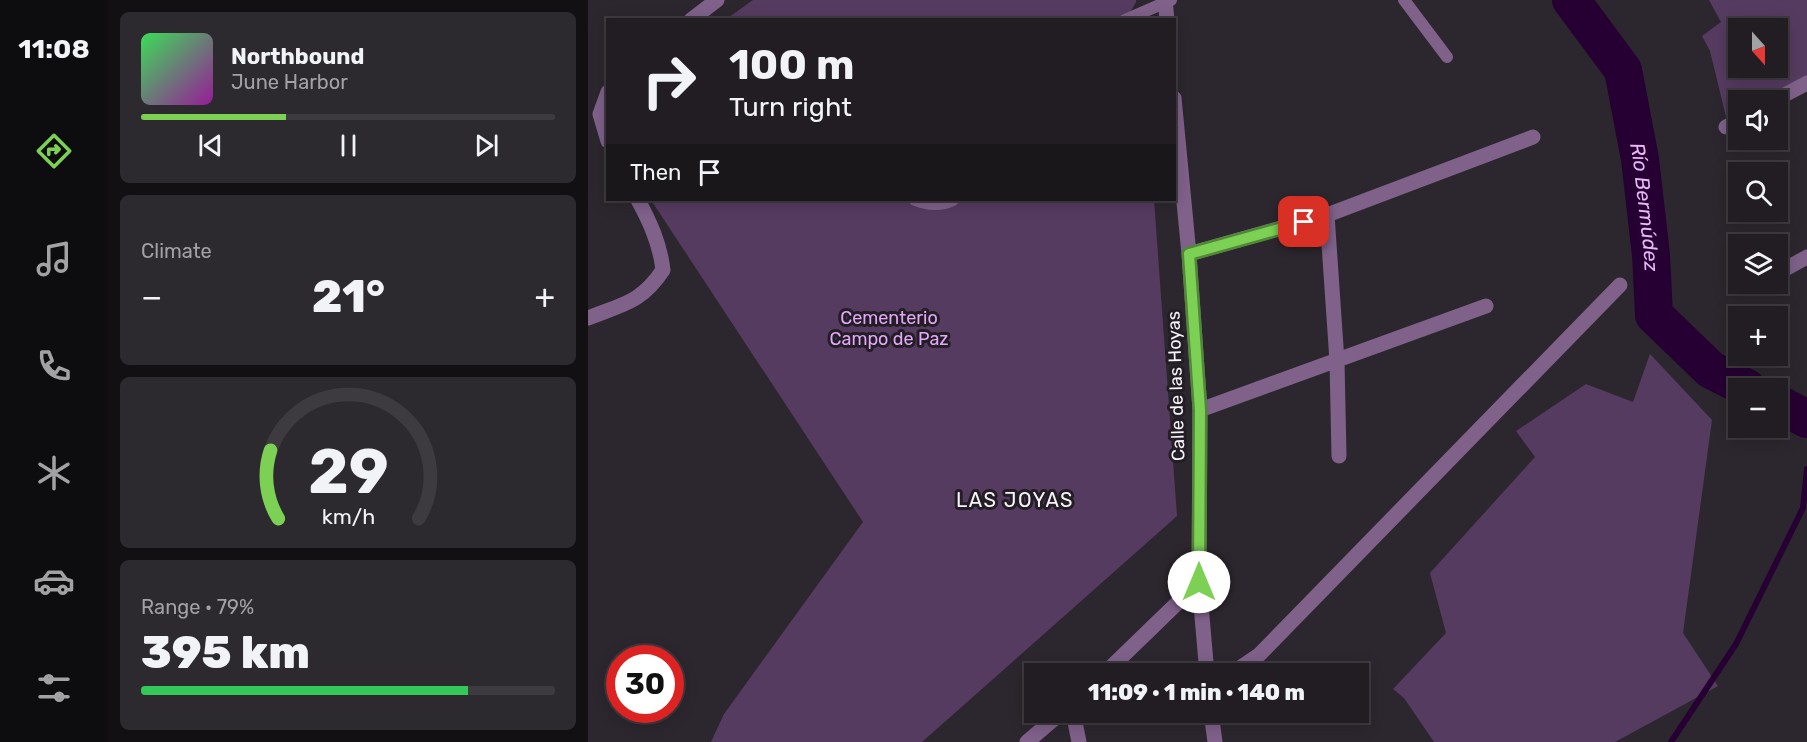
<!DOCTYPE html>
<html lang="en">
<head>
<meta charset="utf-8">
<style>
	:root { --surface:#211d22; --page:#2d2a2f; --text:#f1f3f6; --muted:#a2a2a5; --line:#3e3b40; --accent:#7cd155 }
	body { margin:0; font-family:Rubik,sans-serif; background:var(--page); color:var(--text); height:100vh; display:flex; flex-direction:column; font-size:22px; white-space:nowrap }
	* { box-sizing:border-box; margin:0 }
	p { font-size:20px; color:var(--muted) }
	.icon { flex:none; width:33px; height:33px; fill:none; stroke:currentColor; stroke-width:2; stroke-linecap:round; stroke-linejoin:round }
	.map { position:relative; flex:1; overflow:hidden }
	.panel { display:flex; flex-direction:column; gap:12px; padding:12px; background:#121013; width:480px }
	.panel>* { flex:none }
	.guide { position:absolute; left:18px; top:18px; width:570px; height:183px; border-radius:0px; box-shadow:0 3px 15px #0003,0 0 0 2px var(--line); background:#211d22; color:var(--text); overflow:hidden }
	.needle { width:39px; rotate:159deg }
	.tools { position:absolute; left:1140px; top:18px; display:grid; gap:12px }
	.tools a { display:grid; place-items:center; width:60px; height:60px; border-radius:0px; background:var(--surface); box-shadow:0 3px 15px #0003,0 0 0 2px var(--line); font-size:30px }
	.speed { position:absolute; left:18px; top:645px; display:flex; gap:12px; font-size:30px; font-weight:700; text-align:center }
	.speed>* { display:grid; place-content:center; width:78px; height:78px; border-radius:50%; background:var(--surface); box-shadow:0 3px 15px #0003,0 0 0 2px var(--line); line-height:1 }
	.speed .limit { border:9px solid #d22; background:#fff; color:#111 }
	.pin { position:absolute; display:grid; place-items:center; width:51px; height:51px; color:#fff; margin:-26px; border-radius:12px; box-shadow:0 3px 9px #0006 }
	.me { position:absolute; width:66px; margin:-33px; rotate:0deg; stroke-linejoin:round; filter:drop-shadow(0 0 4px #0008) }
	.turn { display:flex; align-items:center; gap:21px; height:126px; padding:0 24px; font-size:27px }
	.turn .icon { width:78px; height:78px; stroke-width:2.5 }
	.turn b { display:block; font-size:42px; line-height:51px }
	.then { display:flex; align-items:center; height:57px; padding:0 24px; background:#0003; gap:12px; font-size:22px }
	.big { font-size:45px; font-weight:800; line-height:1.1 }
	.panel .widget { flex:1; display:flex; flex-direction:column; justify-content:center; gap:9px; min-width:0; padding:0 21px; border-radius:9px; background:var(--page) }
	.panel .dial { align-items:center; gap:0 }
	.dial svg { height:156px; overflow:visible; fill:none; stroke:var(--line); stroke-width:7; stroke-linecap:round; text-anchor:middle }
	.dial text { fill:var(--text); stroke:none }
	.song { display:flex; align-items:center; gap:18px }
	.cover { width:72px; height:72px; border-radius:9px; background:linear-gradient(135deg,hsl(130 70% 55%),hsl(300 70% 35%)) }
	.played { height:6px; border-radius:3px; background:linear-gradient(90deg,var(--accent) 35%,var(--line) 35%) }
	.keys { display:flex; justify-content:space-around; direction:ltr }
	.heat { display:flex; justify-content:space-between; align-items:center; font-size:33px; direction:ltr }
	.charge { height:9px; border-radius:4px; background:linear-gradient(90deg,#34c759 79%,var(--line) 0) }
	.trip { position:absolute; left:436px; top:663px; width:345px; height:60px; border-radius:0px; background:var(--surface); box-shadow:0 3px 15px #0003,0 0 0 2px var(--line); font-weight:800; line-height:60px; text-align:center }
	main { display:flex; flex:1; min-height:0 }
	.tab-bar { display:flex; flex-direction:column; width:108px; justify-content:space-around; align-items:center; background:#0d0c0e; color:var(--muted) }
	.tab-bar .icon { width:42px; height:42px }
	.tab-bar .on { color:var(--accent) }
	.tab-bar b { font-size:27px; color:var(--text) }
	.map>svg:first-child { display:block }
	.green { fill:#563b60; fill-rule:evenodd }
	.lines { fill:none; stroke-linecap:round; stroke-linejoin:round }
	.stream { stroke:#260032; stroke-width:6 }
	.river { stroke:#260032; stroke-width:38 }
	.service { stroke:#7f618a; stroke-width:12 }
	.minor { stroke:#7f618a; stroke-width:15 }
	.route-casing { stroke:#518837; stroke-width:15 }
	.route { stroke:#7cd155; stroke-width:10 }
	.labels { text-anchor:middle; dominant-baseline:central; stroke-width:6; stroke-linejoin:round; paint-order:stroke }
	.park-label { font-size:18px; fill:#e4a7f9; stroke:#231d25 }
	.street-label { font-size:18px; fill:#f7f3f8; stroke:#231d25 }
	.water-label { font-size:20px; font-style:italic; fill:#e8b8f9; stroke:#231d25 }
	.neighbourhood-label { font-size:20px; letter-spacing:1.5px; fill:#f7f3f8; stroke:#231d25 }
</style>
</head>
<body>
<main>
<nav class="tab-bar">
<b>11:08</b>
<svg class="icon on" aria-label="directions" viewBox="0 0 24 24"><path d="M12 3l9 9-9 9-9-9zM9 14v-3h6M13 9l2 2-2 2"/></svg>
<svg class="icon" aria-label="music" viewBox="0 0 24 24"><path d="M9 18V5l10-2v13"/><circle cx="6" cy="18" r="3"/><circle cx="16" cy="16" r="3"/></svg>
<svg class="icon" aria-label="phone" viewBox="0 0 24 24"><path d="M5 4h4l2 5-3 2q2 4 5 5l2-3 5 2v4C11 20 4 13 5 4z"/></svg>
<svg class="icon" aria-label="climate" viewBox="0 0 24 24"><path d="M12 3v18M4 7l16 10M4 17L20 7"/></svg>
<svg class="icon" aria-label="car" viewBox="0 0 24 24"><path d="M5 17H2v-5l4-1 3-4h7l3 4 3 1v5h-3M9 17h6M6 11h13"/><circle cx="7" cy="17" r="2"/><circle cx="17" cy="17" r="2"/></svg>
<svg class="icon" aria-label="filters" viewBox="0 0 24 24"><path d="M4 7h16M4 17h16"/><circle cx="9" cy="7" r="2"/><circle cx="15" cy="17" r="2"/></svg>
</nav>
<section class="panel">
<div class="widget">
<div class="song"><i class="cover"></i><div><b>Northbound</b><p>June Harbor</p></div></div>
<div class="played"></div>
<div class="keys"><svg class="icon" aria-label="previous" viewBox="0 0 24 24"><path d="M18 5L8 12l10 7zM5 5v14"/></svg><svg class="icon" aria-label="pause" viewBox="0 0 24 24"><path d="M8 5v14M16 5v14"/></svg><svg class="icon" aria-label="next" viewBox="0 0 24 24"><path d="M6 5l10 7-10 7zM19 5v14"/></svg></div>
</div>
<div class="widget"><p>Climate</p>
<div class="heat"><a>−</a><b class="big">21°</b><a>+</a></div>
</div>
<div class="widget dial"><svg viewBox="0 0 100 80">
<path d="M14 69A42 42 0 1 1 86 69"/>
<path d="M14 69A42 42 0 0 1 10 34" stroke="#7cd155"/>
<text x="50" y="56" font-size="32" font-weight="700">29</text>
<text x="50" y="72" font-size="11">km/h</text>
</svg></div>
<div class="widget"><p>Range · 79%</p><b class="big">395 km</b><div class="charge"></div></div>
</section>
<div class="map">
<svg width="1219" height="742" viewBox="0 0 1219 742">
	<rect width="100%" height="100%" fill="#2c272e"/>
	<path class="green" d="M165,0H548V2L540,16L528,20H137Z
		M1121,0H1219V78L1177,100H1150V114L1139,121L1122,51L1114,36L1133,22ZM1150,28H1190V68H1150Z
		M63,200H566L589,516L334,742H123L136,714L275,522Z
		M1062,354L1124,420L1095,633L1130,686L1027,742H846L816,698L805,689L858,633L842,573L947,457L928,431L998,384L1045,402Z"/>
	<g class="lines">
		<path class="stream" d="M1083,742L1148,644L1215,508L1219,469"/>
		<g class="river">
			<path id="s1" d="M983,0L1035,70L1052,159L1063,255L1066,315L1123,370L1159,388"/>
			<path d="M1190,404L1219,419"/>
		</g>
		<path class="service" d="M816,0L859,57
			M537,20L583,0
			M327,200C340,205 352,206 365,200"/>
		<path class="minor" d="M577,0L579,20
			M103,20L129,0
			M20,92L12,114L20,141
			M586,98L601,254L612,410L611,582L619,674
			M1187,100L1219,83
			M1138,127L1150,121
			M739,215L749,361L751,456
			M601,254L739,215L945,137
			M1190,273L1219,257
			M0,318C35,304 53,303 75,270C72,244 62,222 50,200
			M612,410L898,306
			M516,674L611,582
			M643,674L671,655L1032,285
			M485,712L491,742
			M623,712L627,742
			M439,742L474,712"/>
	</g>
	<g class="lines">
		<defs>
			<path id="route" d="M611,582L612,410L601,254L716,222"/>
		</defs>
		<use href="#route" class="route-casing"/>
		<use href="#route" class="route"/>
	</g>
	<g class="labels">
		<g class="park-label">
			<text x="301" y="318">Cementerio<tspan x="301" dy="21">Campo de Paz</tspan></text>
		</g>
		<g class="street-label">
			<text transform="translate(588 386) rotate(-92)">Calle de las Hoyas</text>
		</g>
		<g class="water-label">
			<text stroke="none"><textPath href="#s1" startOffset="226">Río Bermúdez</textPath></text>
		</g>
		<g class="neighbourhood-label">
			<text x="427" y="500">LAS JOYAS</text>
		</g>
	</g>
</svg>
<div class="tools">
<a><svg class="needle" viewBox="-14 -14 28 28"><path d="M0-13l5 13h-10z" fill="#e53935"/><path d="M0 13l5-13h-10z" fill="#a2a2a5"/></svg></a>
<a><svg class="icon" aria-label="sound" viewBox="0 0 24 24"><path d="M4 9h4l5-4v14l-5-4H4zM17 9q2 3 0 6"/></svg></a>
<a><svg class="icon" aria-label="search" viewBox="0 0 24 24"><circle cx="10" cy="10" r="6"/><path d="M15 15l6 6"/></svg></a>
<a><svg class="icon" aria-label="layers" viewBox="0 0 24 24"><path d="M12 4l9 5-9 5-9-5zM3 14l9 5 9-5"/></svg></a>
<a>+</a>
<a>−</a>
</div>
<div class="speed"><div class="limit">30</div></div>
<div class="pin" style="left:716px;top:222px;background:#d93025"><svg class="icon" aria-label="arrive" viewBox="0 0 24 24"><path d="M6 21V4h12l-3 4 3 4H6"/></svg></div>
<svg class="me" style="left:611px;top:582px" viewBox="-20 -20 40 40"><circle r="19" fill="#fff"/><path d="M0-13L10 11 0 6-10 11z" fill="#7cd155"/></svg>
<div class="trip">11:09 · 1 min · 140 m</div>
<div class="guide">
<div class="turn"><svg class="icon" aria-label="right" viewBox="0 0 24 24"><path d="M7 20v-9h11M14 6l5 5-5 5"/></svg><div><b>100 m</b>Turn right</div></div>
<div class="then">Then<svg class="icon" aria-label="arrive" viewBox="0 0 24 24"><path d="M6 21V4h12l-3 4 3 4H6"/></svg></div>
</div>
</div>
</main>
</body>
</html>
